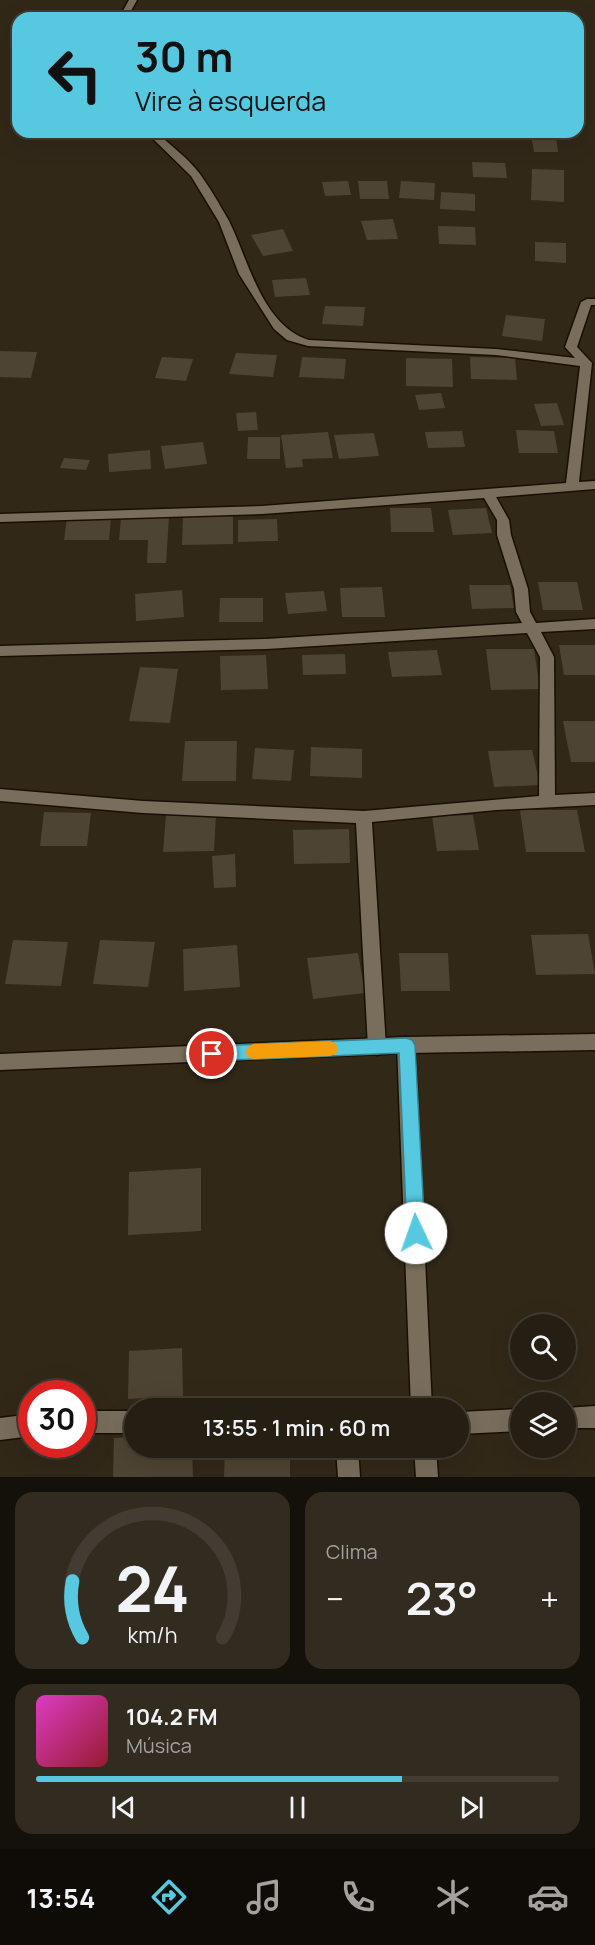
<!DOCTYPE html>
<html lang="pt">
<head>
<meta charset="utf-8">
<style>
	:root { --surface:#251e12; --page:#312b20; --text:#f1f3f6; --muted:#a3a29f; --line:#423c32; --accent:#56c9e1 }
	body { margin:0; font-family:Manrope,sans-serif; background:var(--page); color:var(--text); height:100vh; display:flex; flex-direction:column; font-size:22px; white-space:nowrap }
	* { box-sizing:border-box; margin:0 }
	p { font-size:20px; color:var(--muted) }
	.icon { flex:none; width:33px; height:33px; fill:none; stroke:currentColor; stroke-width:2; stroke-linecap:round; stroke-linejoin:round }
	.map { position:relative; height:1477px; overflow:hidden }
	.panel { display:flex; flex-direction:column; gap:15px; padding:15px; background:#14100a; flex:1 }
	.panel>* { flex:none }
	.guide { position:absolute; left:12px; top:12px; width:572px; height:126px; border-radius:18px; box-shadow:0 6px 24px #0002,0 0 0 2px var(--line); background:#56c9e1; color:#111; overflow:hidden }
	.controls { position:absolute; left:510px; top:1314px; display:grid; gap:12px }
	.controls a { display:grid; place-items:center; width:66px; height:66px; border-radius:50%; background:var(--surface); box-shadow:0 6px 24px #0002,0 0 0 2px var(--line); font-size:30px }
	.speed { position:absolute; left:18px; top:1380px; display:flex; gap:12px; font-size:30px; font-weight:700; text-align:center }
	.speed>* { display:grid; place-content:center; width:78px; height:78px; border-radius:50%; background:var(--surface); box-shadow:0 6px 24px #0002,0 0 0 2px var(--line); line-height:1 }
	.speed .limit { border:9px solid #d22; background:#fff; color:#111 }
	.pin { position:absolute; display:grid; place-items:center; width:51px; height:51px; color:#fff; margin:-26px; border:3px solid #fff; border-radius:50%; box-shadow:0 2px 6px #0007 }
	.me { position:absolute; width:66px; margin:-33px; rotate:357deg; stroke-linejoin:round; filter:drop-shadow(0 0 4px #0008) }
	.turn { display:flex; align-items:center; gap:21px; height:126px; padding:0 24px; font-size:27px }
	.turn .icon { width:78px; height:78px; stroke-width:2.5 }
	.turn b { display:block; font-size:42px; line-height:51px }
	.big { font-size:45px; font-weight:600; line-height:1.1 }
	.panel .tile { flex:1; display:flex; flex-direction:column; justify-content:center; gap:9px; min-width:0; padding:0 21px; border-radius:18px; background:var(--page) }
	.panel .dial { align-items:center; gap:0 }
	.dial svg { height:156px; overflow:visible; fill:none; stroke:var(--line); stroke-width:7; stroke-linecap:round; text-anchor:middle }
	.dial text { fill:var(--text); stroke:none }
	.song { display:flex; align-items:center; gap:18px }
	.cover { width:72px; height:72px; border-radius:9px; background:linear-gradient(135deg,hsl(310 70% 55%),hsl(350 70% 35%)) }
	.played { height:6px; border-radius:3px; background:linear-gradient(90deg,var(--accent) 70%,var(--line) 70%) }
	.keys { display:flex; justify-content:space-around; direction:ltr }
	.heat { display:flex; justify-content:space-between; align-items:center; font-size:33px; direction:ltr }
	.panel .tiles { flex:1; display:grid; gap:15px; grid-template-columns:1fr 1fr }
	.tile:last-child { grid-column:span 2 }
	.trip { position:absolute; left:124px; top:1398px; width:345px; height:60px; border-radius:30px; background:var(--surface); box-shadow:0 6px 24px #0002,0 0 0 2px var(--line); font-weight:600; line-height:60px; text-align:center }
	.dock { display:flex; height:96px; justify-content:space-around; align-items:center; background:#0f0c07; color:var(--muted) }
	.dock .icon { width:42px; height:42px }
	.dock .on { color:var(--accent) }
	.dock b { font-size:27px; color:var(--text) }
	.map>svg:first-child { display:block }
	.building { fill:#4e4433 }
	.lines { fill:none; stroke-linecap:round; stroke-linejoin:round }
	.minor-casing { stroke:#191003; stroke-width:3 }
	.secondary-casing { stroke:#191003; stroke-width:3 }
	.minor { fill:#796e5c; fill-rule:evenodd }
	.secondary { fill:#796e5c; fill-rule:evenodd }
	.route { fill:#56c9e1; stroke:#388392; stroke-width:1.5 }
	.slow { fill:#f59e0b }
</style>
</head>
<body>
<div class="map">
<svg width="595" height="1477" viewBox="0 0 595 1477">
	<rect width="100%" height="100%" fill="#312818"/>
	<path class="building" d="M210,132H238L239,135L211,137Z
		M531,136L556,137L558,152H534Z
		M472,162L505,163L507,178L473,177Z
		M532,169L564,170V202L531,200Z
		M348,181L351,195L325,196L322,182Z
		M358,181H387L389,199H360Z
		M401,181L435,183L434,200L399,198Z
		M441,192L475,194V211L440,209Z
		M393,219L398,239L367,240L361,221Z
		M438,226L475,227L476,245L439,244Z
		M283,229L293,251L263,256L251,235Z
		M535,242L566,243V263L535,261Z
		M306,278L310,295L275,297L272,280Z
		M325,306L365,307L363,326L322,324Z
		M506,315L545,319L542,341L502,336Z
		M0,351L37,352L31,378L0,377Z
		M236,353L277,355L273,377L229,374Z
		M162,357L193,359L186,381L155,378Z
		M302,357L346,359L344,379L299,377Z
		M470,357L515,358L517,380L471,379Z
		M406,358L452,359L453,387L406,386Z
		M441,393L445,408L419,410L415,395Z
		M557,403L564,425L541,426L534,404Z
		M256,412L258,430L238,431L236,413Z
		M516,430L554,431L558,453H519Z
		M462,431L465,447L428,448L425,432Z
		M328,432L333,458L302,459L303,467L286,468L281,435Z
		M374,433L379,456L339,459L334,435Z
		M248,437H280V459H247Z
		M203,442L207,464L165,469L161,446Z
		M150,450L151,469L109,472L108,454Z
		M64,458L90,460L86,470L60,468Z
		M390,508H431L434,532H391Z
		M486,508L492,533L453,535L448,510Z
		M183,515H233V544L182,545Z
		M169,517L166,563H147L148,540H119L121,518Z
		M67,518H111L109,540H64Z
		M277,519L278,541L238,542V520Z
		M538,582H577L583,610H543Z
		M469,585H510L514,608L472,609Z
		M382,587L385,617H342L340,588Z
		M182,590L184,617L136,621L135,594Z
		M324,591L327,611L288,614L285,593Z
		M220,598H263V622H219Z
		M559,645H595V675H564Z
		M486,649H534L540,689L491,690Z
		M437,650L442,675L392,677L388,652Z
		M345,654L346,674L303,675L302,655Z
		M266,655L268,689L221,690L220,656Z
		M140,667L178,669L170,723L129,721Z
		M563,721H595V762H571Z
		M185,741H237L236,781H182Z
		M311,747L362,749V778L310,776Z
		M255,748L294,750L291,781L252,779Z
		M532,750L540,785L494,787L488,751Z
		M520,810H577L585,852H526Z
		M44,812L91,813L87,846H40Z
		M216,814L214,851L163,852L166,815Z
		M473,815L479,850L437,851L432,816Z
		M349,829L350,863L294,864L293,830Z
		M235,854L236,887L214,888L212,856Z
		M588,934L595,974L536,975L531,935Z
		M13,940L68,942L61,986L5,984Z
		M100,940L155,942L148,987L93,984Z
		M237,945L240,987L184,991L183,949Z
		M358,953L365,993L313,999L307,958Z
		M399,953H448L450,991H401Z
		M201,1168V1231L128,1235L129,1172Z
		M182,1348L183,1396L128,1399L129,1351Z
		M135,1437V1448H192L193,1477H113L114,1438Z
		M225,1448H290V1477H224Z"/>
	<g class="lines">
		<defs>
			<path id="minor" d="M129,0H137L127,18H119Z
				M146,132H156C170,145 188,158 200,174C210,188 220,205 229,221C248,259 262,326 309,340L496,349L575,358L565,347L581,302L587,299H595V305H591L577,347L592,363L579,482L595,481V489L496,497L509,520L511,535L528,589L530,612L536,623L595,619V629L541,632L554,657L555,795L595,793V805L496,810L372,822L386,1047L383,1053L377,1055L371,1053L368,1047L356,823L143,813L0,801V789L143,801L364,811L539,796L540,657L527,633L266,649L0,656V646L266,639L522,623L516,612L514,589L497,535V520L484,498L262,514L0,522V514L262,506L566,483L580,366L496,355L308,346L287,340L274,329L239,274L219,222L191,176Z
				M406,1037L412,1039L415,1045L432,1408H411L397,1045L400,1039Z
				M595,1406V1428H566V1408Z
				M520,1409V1431L459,1434V1412Z
				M82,1411H135V1433H82Z
				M32,1414V1436L0,1440V1418Z
				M336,1448H358L360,1477H338Z
				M414,1448H436L438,1477H416Z"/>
			<path id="secondary" d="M595,1034V1050L406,1053L0,1070V1054L406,1037Z"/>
		</defs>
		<use href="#minor" class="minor-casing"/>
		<use href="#secondary" class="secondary-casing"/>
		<use href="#minor" class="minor"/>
		<use href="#secondary" class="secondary"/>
	</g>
	<path class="route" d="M406,1038L412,1040L415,1045L425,1233L422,1240L416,1242L410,1240L407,1233L399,1053L212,1061L206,1059L204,1054L206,1048L212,1046Z"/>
	<path class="slow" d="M330,1041L336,1044L338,1049L336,1054L330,1056L253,1059L248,1057L245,1052L248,1047L253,1044Z"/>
</svg>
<div class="controls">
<a><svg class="icon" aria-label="search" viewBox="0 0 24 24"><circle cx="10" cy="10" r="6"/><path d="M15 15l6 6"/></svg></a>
<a><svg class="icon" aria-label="layers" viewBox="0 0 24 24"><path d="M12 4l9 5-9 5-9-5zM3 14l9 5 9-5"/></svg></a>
</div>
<div class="speed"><div class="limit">30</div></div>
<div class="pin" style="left:212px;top:1054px;background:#d93025"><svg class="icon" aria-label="arrive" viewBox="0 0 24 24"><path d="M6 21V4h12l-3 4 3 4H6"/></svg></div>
<svg class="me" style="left:416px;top:1233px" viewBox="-20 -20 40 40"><circle r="19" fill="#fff"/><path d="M0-13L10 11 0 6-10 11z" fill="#56c9e1"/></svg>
<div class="trip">13:55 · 1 min · 60 m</div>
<div class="guide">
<div class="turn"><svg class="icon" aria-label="left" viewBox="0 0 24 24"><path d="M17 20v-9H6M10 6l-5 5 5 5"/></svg><div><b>30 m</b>Vire à esquerda</div></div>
</div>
</div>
<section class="panel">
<div class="tiles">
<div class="tile dial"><svg viewBox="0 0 100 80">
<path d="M14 69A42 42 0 1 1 86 69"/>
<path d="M14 69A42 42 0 0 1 9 40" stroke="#56c9e1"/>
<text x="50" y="56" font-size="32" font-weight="700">24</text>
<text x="50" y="72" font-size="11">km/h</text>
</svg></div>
<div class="tile"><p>Clima</p>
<div class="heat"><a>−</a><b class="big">23°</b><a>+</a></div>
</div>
<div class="tile">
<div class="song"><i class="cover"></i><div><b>104.2 FM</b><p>Música</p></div></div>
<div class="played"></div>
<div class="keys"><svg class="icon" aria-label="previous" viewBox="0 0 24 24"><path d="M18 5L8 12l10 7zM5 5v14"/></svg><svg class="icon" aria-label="pause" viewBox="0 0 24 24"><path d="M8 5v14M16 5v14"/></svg><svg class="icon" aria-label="next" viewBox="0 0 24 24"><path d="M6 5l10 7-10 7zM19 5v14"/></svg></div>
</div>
</div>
</section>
<nav class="dock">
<b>13:54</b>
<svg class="icon on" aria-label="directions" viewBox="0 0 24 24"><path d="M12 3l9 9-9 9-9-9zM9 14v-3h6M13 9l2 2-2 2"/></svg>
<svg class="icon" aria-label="music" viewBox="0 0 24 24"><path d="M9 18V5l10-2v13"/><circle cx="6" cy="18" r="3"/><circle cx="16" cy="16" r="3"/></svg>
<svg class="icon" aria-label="phone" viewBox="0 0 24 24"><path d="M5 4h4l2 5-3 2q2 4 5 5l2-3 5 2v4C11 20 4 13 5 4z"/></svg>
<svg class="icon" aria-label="climate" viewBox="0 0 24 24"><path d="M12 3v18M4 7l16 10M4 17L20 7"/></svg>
<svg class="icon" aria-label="car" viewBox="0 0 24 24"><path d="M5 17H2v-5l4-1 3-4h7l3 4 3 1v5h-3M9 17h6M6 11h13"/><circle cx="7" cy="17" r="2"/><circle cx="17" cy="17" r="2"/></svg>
</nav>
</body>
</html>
